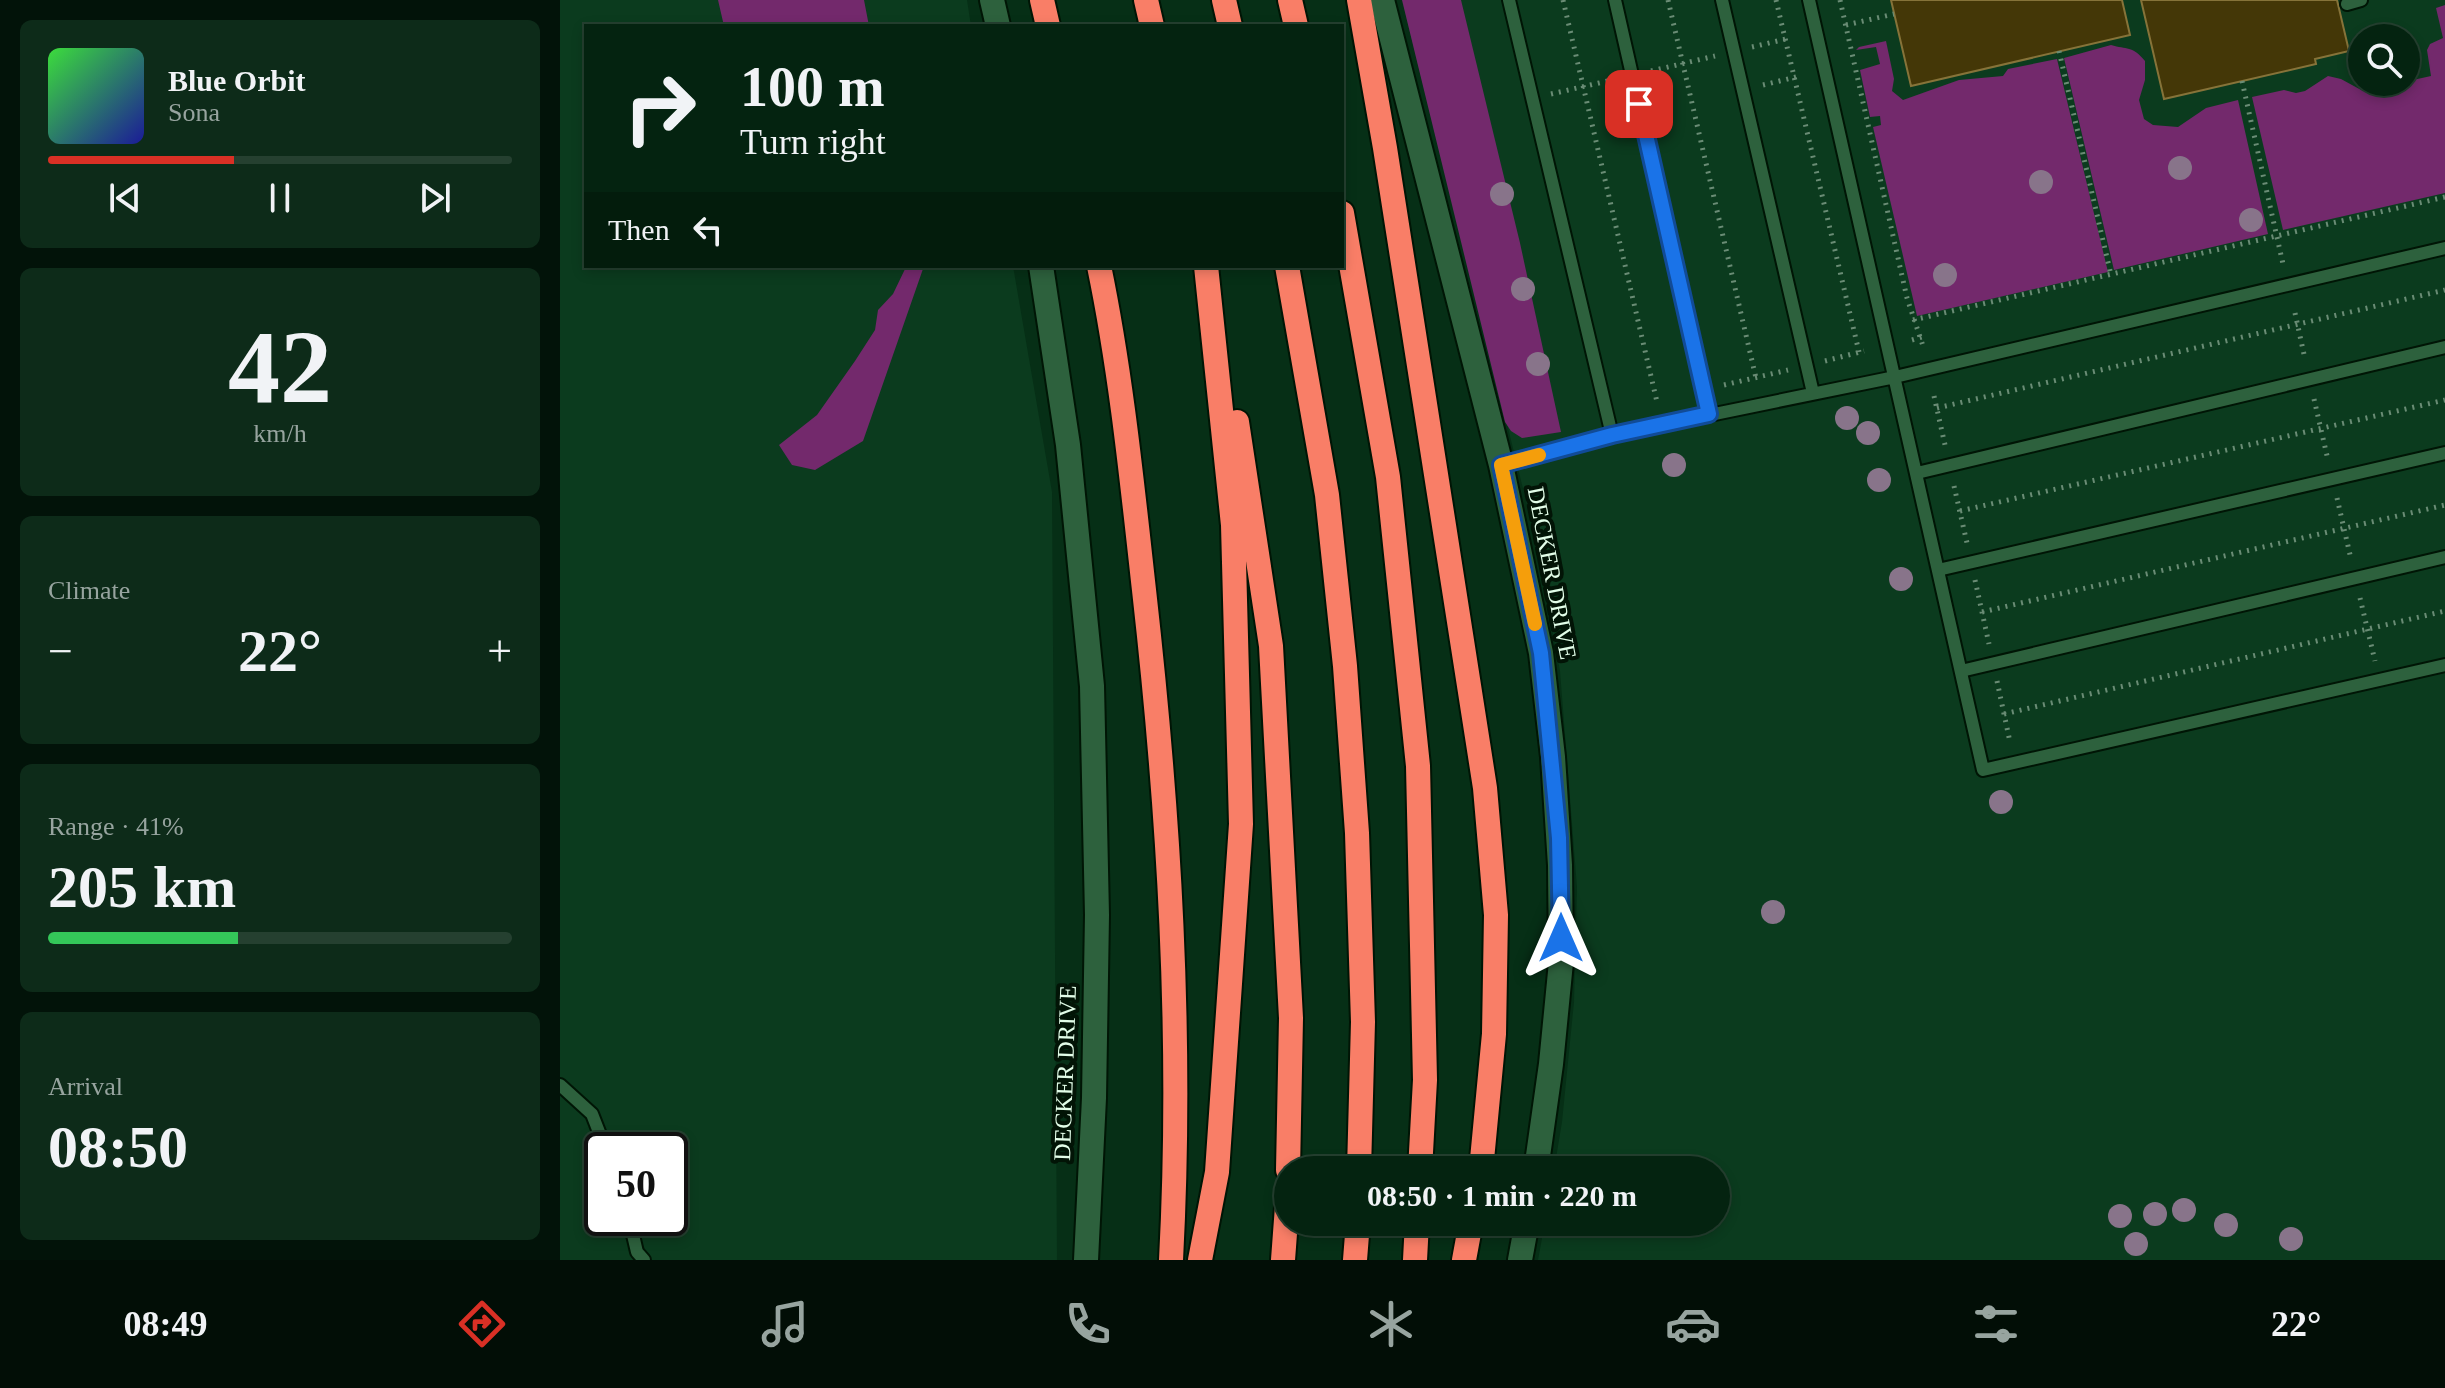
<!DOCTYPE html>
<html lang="en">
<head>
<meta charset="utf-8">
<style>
	:root { --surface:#042310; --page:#0d2b19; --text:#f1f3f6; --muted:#97a49f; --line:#254030; --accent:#d93025 }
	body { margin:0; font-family:Georgia,serif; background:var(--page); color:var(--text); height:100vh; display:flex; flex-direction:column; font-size:30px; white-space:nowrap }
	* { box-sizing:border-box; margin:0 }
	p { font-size:26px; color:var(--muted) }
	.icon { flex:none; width:44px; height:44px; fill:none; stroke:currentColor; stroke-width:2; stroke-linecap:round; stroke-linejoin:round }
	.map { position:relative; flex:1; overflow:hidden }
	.panel { display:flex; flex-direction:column; gap:20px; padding:20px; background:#021309; width:560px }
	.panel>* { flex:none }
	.banner { position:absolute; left:24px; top:24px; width:760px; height:244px; border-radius:0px; box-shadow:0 4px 12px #0003,0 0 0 2px var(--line); background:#042310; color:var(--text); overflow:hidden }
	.fabs { position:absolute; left:1788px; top:24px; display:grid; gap:16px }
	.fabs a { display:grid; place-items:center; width:72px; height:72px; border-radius:50%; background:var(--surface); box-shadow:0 4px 12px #0003,0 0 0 2px var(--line); font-size:40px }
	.speed { position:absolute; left:24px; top:1132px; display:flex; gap:16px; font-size:40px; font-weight:700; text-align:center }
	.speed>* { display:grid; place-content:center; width:104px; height:104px; border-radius:50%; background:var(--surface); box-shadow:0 4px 12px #0003,0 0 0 2px var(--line); line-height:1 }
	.speed .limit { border:4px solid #111; border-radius:12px; background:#fff; color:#111 }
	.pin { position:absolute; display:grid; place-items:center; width:68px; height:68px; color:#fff; margin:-34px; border-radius:16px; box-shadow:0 4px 12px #0006 }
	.me { position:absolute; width:88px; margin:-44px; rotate:0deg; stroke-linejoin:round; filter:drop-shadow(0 0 6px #0008) }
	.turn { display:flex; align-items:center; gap:28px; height:168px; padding:0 24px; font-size:36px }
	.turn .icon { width:104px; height:104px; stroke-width:2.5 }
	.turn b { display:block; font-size:56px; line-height:68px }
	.then { display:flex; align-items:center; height:76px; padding:0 24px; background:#0003; gap:16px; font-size:30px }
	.big { font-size:60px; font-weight:600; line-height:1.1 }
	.panel .widget { flex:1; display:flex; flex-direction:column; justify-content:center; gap:12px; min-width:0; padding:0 28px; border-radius:12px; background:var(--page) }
	.panel .dial { align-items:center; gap:0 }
	.dial b { font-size:104px; line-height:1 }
	.song { display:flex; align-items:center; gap:24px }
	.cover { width:96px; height:96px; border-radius:12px; background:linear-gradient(135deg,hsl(120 70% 55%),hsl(240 70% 35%)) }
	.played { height:8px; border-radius:4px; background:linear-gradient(90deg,var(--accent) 40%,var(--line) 40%) }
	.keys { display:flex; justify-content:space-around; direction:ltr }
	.heat { display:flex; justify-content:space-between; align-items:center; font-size:44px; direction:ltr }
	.charge { height:12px; border-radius:6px; background:linear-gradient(90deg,#34c759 41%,var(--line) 0) }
	.trip { position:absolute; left:714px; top:1156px; width:456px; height:80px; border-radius:40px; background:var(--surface); box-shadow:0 4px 12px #0003,0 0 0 2px var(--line); font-weight:600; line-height:80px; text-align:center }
	.tabs { display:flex; height:128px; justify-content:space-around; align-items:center; background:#020e06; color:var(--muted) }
	.tabs .icon { width:56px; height:56px }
	.tabs .on { color:var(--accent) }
	.tabs b { font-size:36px; color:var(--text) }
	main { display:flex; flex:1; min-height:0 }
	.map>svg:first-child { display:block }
	.built { fill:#0b3b1e; fill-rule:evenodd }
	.green { fill:#73296c }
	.building { fill:#443707; stroke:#867339; stroke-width:2 }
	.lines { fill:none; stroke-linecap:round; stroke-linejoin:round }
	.service-casing { stroke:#001505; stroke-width:16 }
	.secondary-casing { stroke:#001505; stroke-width:28 }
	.motorway-casing { stroke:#001505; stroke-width:28 }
	.path { stroke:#6a8c75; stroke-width:5; stroke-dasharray:2 6; stroke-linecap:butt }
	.service { stroke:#2d613d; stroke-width:12 }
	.secondary { stroke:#2d613d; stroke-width:24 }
	.motorway { stroke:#f97e67; stroke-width:24 }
	.tree { fill:#88748a }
	.route-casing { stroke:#114b97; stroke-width:20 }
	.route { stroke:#1a73e8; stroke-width:14 }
	.slow { stroke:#f59e0b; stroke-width:14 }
	.labels { text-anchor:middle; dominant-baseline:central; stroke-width:8; stroke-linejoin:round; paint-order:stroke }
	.street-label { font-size:24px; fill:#e2fde8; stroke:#021406 }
</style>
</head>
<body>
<main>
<section class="panel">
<div class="widget">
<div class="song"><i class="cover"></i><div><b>Blue Orbit</b><p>Sona</p></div></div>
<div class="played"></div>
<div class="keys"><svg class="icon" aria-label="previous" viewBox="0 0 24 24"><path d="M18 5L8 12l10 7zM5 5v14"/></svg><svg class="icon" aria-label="pause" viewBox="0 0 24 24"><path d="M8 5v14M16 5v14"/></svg><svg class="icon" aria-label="next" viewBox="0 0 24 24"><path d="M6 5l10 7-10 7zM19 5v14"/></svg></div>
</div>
<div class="widget dial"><b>42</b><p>km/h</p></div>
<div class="widget"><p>Climate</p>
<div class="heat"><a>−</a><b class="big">22°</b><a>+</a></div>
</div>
<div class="widget"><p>Range · 41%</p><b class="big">205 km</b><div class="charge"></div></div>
<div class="widget"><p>Arrival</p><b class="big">08:50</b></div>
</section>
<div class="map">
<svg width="1885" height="1260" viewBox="0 0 1885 1260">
	<rect width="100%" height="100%" fill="#062f16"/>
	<path class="built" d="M0,0H407L411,26H26V266H453L492,492L497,1260H0ZM42,1150H110V1218H42Z
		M842,0H1885V1260H978L985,1222H1156V1170H994L1002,1122L1014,1002L1017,887L1000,671L975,537ZM1802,38H1846V82H1802Z"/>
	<path class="green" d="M158,0H304L309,26H164Z
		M842,0H901L960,243L1001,432L962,438L951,431L945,422Z
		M1885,5V193L1723,230L1692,97L1724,90L1736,93L1745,91L1768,76L1781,79L1803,91L1871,76L1867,50L1870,44L1883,38L1876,8Z
		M1326,41L1334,79L1332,91L1343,100L1399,80L1443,76L1448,69L1497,59L1548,272L1357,316L1313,127L1321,125L1320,116L1310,117L1300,70L1320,64L1316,47L1296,50L1299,47Z
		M1551,45C1567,50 1572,45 1585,61V80L1579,100L1584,119L1593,125L1618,127L1646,108L1678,100L1708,234L1554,270L1504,58Z
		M364,266L303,441L255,470L232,465L219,445L257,415L295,361L315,330L318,310L333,294L346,267Z"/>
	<path class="building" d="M1331,0H1562L1570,35L1351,86Z
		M1581,0H1777L1789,51L1755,59L1756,64L1604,99Z"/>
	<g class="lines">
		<defs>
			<path id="service" d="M949,0L1052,435
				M1055,0L1149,414
				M1162,0L1253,393
				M1249,0L1423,770L1885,665
				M1787,4L1801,0
				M941,465L1052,435L1335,377L1885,248
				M1357,473L1885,347
				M1378,570L1885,453
				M1401,671L1885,557
				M0,1085L32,1114L46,1150
				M69,1218L77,1252L84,1260"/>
			<path id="secondary" d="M432,0L438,26
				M822,0L941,465L981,653L993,757L1000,865L1001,962L991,1064L976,1170
				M481,266L508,445L532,686L537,915L534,1098L526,1260
				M960,1260L967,1222"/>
			<path id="motorway" d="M482,0L488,26
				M586,0L592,26
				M664,0L670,26
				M730,0L736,26
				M799,0L825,148L925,788L936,915L934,1034L921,1170
				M782,213L828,477L858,766L865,1080L860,1170
				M539,266C561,372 572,482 584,590C609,812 623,1036 611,1260
				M727,266L767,495L785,666L797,833L803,1022L799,1170
				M677,422L711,646L731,1018L728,1170
				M640,1260L657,1172L681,824L673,525L646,266
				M723,1260L728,1193
				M795,1260L798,1222
				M855,1260L857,1222
				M904,1260L911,1222"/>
		</defs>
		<use href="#service" class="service-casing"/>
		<use href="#secondary" class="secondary-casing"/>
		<use href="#motorway" class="motorway-casing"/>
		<path class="path" d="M1003,0L1097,402
			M1108,0L1196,378
			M1216,0L1299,352
			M1280,0L1347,298L1364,349
			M1286,25L1334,14
			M1192,47L1226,39
			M1499,51L1551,275
			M1091,71L1155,56
			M1682,81L1723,264
			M1203,85L1236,77
			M991,94L1052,80
			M1735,313L1745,359
			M1353,320L1885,197
			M1352,340L1362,337
			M1265,361L1304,351
			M1164,385L1228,370
			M1374,396L1385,445
			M1754,399L1768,460
			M1377,408L1885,290
			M1394,486L1407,543
			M1777,498L1791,559
			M1400,511L1885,400
			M1415,580L1429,644
			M1800,598L1815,661
			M1422,612L1885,505
			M1437,681L1450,742
			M1444,714L1885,611"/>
		<use href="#service" class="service"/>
		<use href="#secondary" class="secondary"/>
		<use href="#motorway" class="motorway"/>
	</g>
	<g class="tree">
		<circle cx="1620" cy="168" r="12"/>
		<circle cx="1481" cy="182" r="12"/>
		<circle cx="942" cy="194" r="12"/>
		<circle cx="1691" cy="220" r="12"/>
		<circle cx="1385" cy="275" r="12"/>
		<circle cx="963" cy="289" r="12"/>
		<circle cx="978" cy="364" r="12"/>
		<circle cx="1287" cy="418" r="12"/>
		<circle cx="1308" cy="433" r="12"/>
		<circle cx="1114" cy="465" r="12"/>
		<circle cx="1319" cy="480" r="12"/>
		<circle cx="1341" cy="579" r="12"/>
		<circle cx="1441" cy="802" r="12"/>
		<circle cx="1213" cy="912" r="12"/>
		<circle cx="1624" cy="1210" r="12"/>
		<circle cx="1595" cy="1214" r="12"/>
		<circle cx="1560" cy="1216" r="12"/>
		<circle cx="1666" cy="1225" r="12"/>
		<circle cx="1731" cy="1239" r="12"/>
		<circle cx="1576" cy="1244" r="12"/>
	</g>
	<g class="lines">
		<defs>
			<path id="route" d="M1001,938L999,838L981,653L941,465L1052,435L1149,414L1079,104"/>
		</defs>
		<use href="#route" class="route-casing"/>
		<use href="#route" class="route"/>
		<path class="slow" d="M975,624L941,465L979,455"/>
	</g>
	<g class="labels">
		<g class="street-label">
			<text transform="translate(992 573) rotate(79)">DECKER DRIVE</text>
			<text transform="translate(505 1073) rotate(-88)">DECKER DRIVE</text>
		</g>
	</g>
</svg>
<div class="fabs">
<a><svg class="icon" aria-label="search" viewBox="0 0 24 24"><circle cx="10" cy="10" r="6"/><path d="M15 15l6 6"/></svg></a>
</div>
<div class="speed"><div class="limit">50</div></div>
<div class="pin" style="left:1079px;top:104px;background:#d93025"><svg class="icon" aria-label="arrive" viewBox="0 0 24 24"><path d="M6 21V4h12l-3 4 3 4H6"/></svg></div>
<svg class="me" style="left:1001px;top:938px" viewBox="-20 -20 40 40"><path d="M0-17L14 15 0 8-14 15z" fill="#1a73e8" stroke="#fff" stroke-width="4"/></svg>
<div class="trip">08:50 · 1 min · 220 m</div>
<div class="banner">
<div class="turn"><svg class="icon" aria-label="right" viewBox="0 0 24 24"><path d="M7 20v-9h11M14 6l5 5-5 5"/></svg><div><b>100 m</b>Turn right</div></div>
<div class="then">Then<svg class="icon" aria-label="left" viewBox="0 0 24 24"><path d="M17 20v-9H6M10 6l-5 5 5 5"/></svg></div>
</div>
</div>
</main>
<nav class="tabs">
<b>08:49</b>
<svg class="icon on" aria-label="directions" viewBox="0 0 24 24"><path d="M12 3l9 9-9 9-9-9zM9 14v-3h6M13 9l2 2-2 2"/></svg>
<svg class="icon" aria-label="music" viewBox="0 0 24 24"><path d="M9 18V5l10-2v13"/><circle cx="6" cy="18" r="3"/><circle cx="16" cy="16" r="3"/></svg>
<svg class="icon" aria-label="phone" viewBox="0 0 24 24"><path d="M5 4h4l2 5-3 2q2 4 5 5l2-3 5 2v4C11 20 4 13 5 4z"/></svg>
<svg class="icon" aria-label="climate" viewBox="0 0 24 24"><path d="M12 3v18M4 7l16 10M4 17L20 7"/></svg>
<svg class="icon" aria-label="car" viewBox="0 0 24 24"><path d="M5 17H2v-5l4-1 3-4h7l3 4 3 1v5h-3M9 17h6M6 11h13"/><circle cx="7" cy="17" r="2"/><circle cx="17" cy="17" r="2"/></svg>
<svg class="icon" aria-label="filters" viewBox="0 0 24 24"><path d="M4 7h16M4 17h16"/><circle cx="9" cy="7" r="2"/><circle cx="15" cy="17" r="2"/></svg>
<b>22°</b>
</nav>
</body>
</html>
